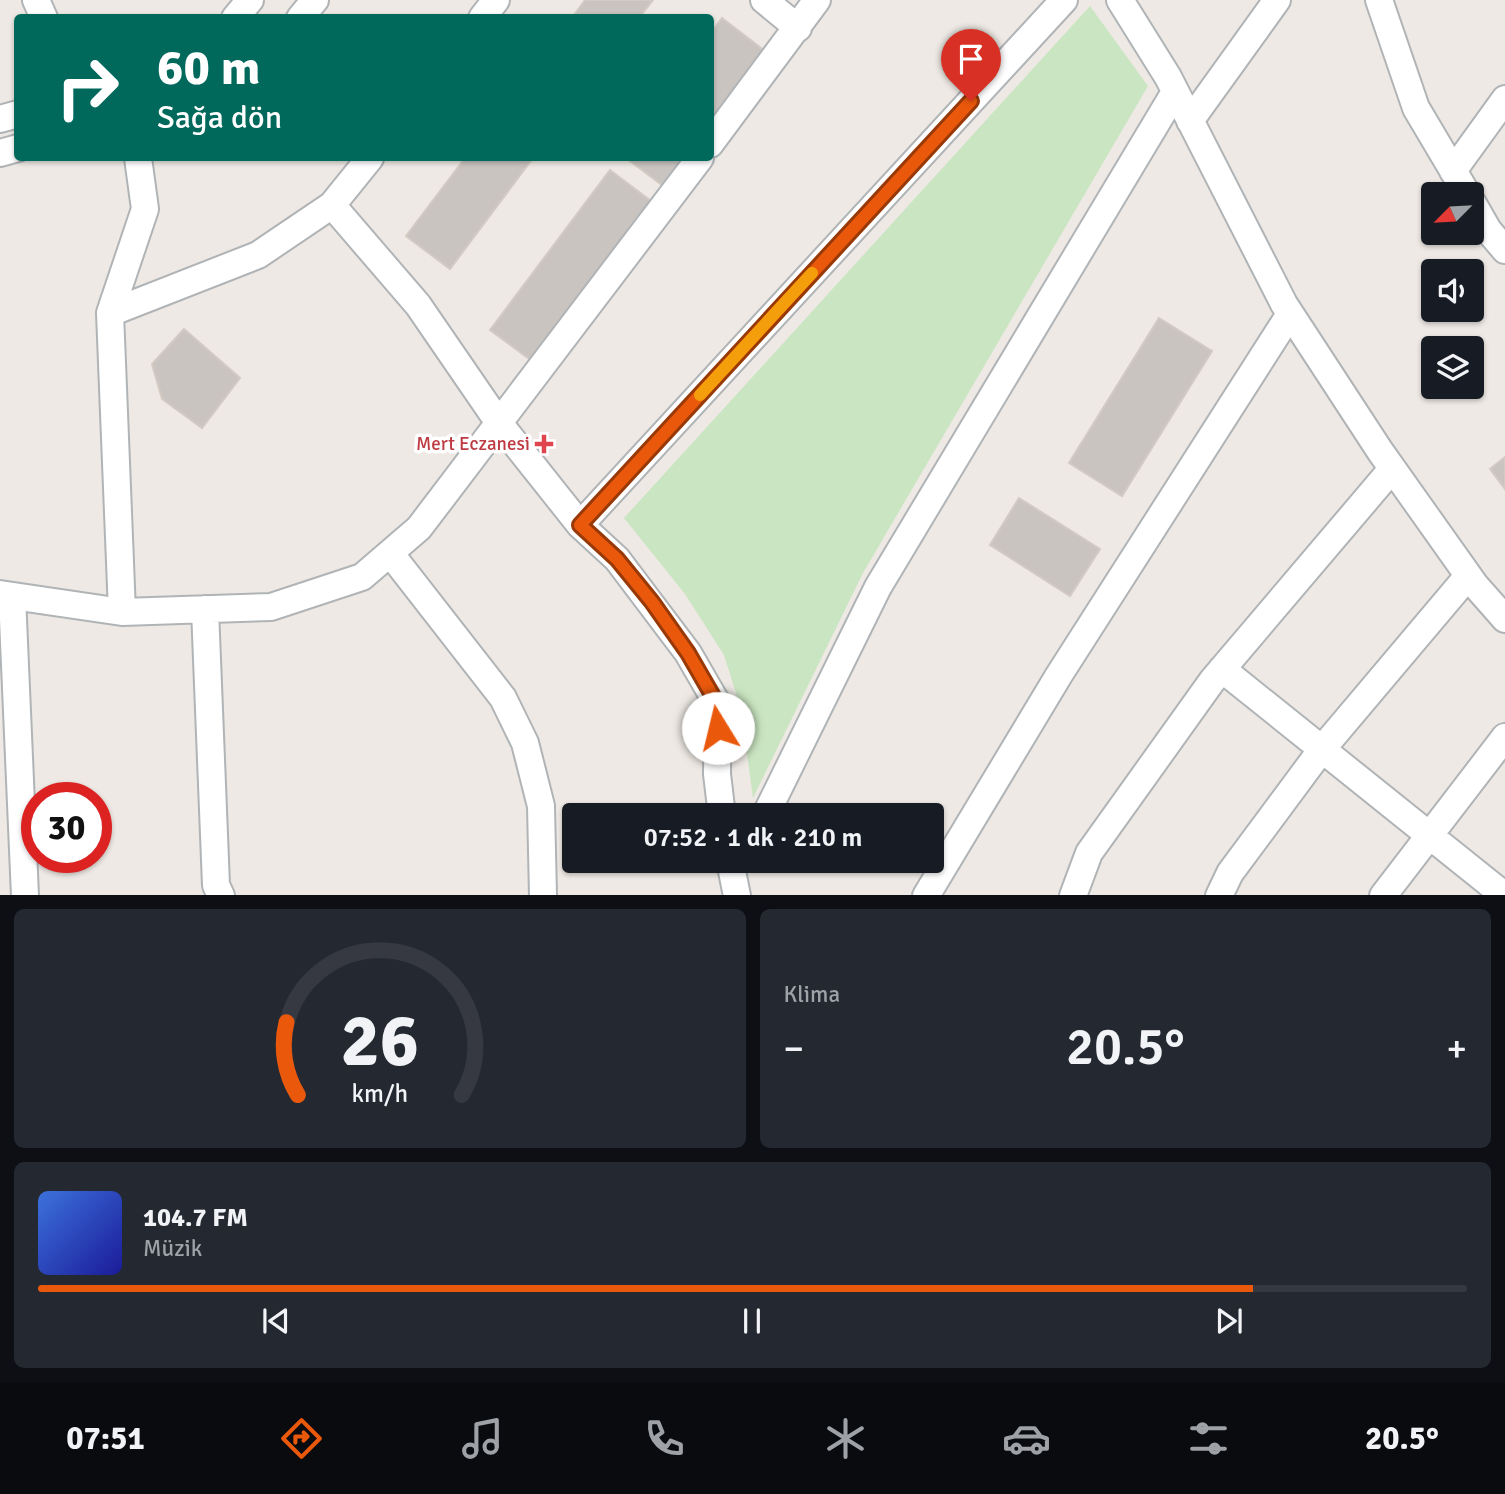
<!DOCTYPE html>
<html lang="tr">
<head>
<meta charset="utf-8">
<style>
	:root { --surface:#171b24; --page:#242831; --text:#f1f3f6; --muted:#9ea1a6; --line:#363941; --accent:#ea580c }
	body { margin:0; font-family:Signika,sans-serif; background:var(--page); color:var(--text); height:100vh; display:flex; flex-direction:column; font-size:26px; white-space:nowrap }
	* { box-sizing:border-box; margin:0 }
	p { font-size:23px; color:var(--muted) }
	.icon { flex:none; width:38px; height:38px; fill:none; stroke:currentColor; stroke-width:2; stroke-linecap:round; stroke-linejoin:round }
	.map { position:relative; height:895px; overflow:hidden }
	.sheet { display:flex; flex-direction:column; gap:14px; padding:14px; background:#0d0f14; flex:1 }
	.sheet>* { flex:none }
	.top-card { position:absolute; left:14px; top:14px; width:700px; height:147px; border-radius:7px; box-shadow:0 2px 5px #0004; background:#00695c; color:#fff; overflow:hidden }
	.needle { width:46px; rotate:246deg }
	.controls { position:absolute; left:1421px; top:182px; display:grid; gap:14px }
	.controls a { display:grid; place-items:center; width:63px; height:63px; border-radius:7px; background:var(--surface); box-shadow:0 2px 5px #0004; font-size:35px }
	.speed { position:absolute; left:21px; top:782px; display:flex; gap:14px; font-size:35px; font-weight:700; text-align:center }
	.speed>* { display:grid; place-content:center; width:91px; height:91px; border-radius:50%; background:var(--surface); box-shadow:0 2px 5px #0004; line-height:1 }
	.speed .limit { border:10px solid #d22; background:#fff; color:#111 }
	.pin { position:absolute; display:grid; place-items:center; width:60px; height:60px; color:#fff; margin:-72px -30px; border-radius:50% 50% 50% 0; rotate:-45deg; box-shadow:0 0 7px #0007 }
	.pin .icon { rotate:45deg }
	.me { position:absolute; width:77px; margin:-38px; rotate:351deg; stroke-linejoin:round; filter:drop-shadow(0 0 5px #0008) }
	.turn { display:flex; align-items:center; gap:24px; height:147px; padding:0 28px; font-size:32px }
	.turn .icon { width:91px; height:91px; stroke-width:2.5 }
	.turn b { display:block; font-size:49px; line-height:60px }
	.big { font-size:52px; font-weight:600; line-height:1.1 }
	.sheet .card { flex:1; display:flex; flex-direction:column; justify-content:center; gap:10px; min-width:0; padding:0 24px; border-radius:10px; background:var(--page) }
	.sheet .dial { align-items:center; gap:0 }
	.dial svg { height:182px; overflow:visible; fill:none; stroke:var(--line); stroke-width:7; stroke-linecap:round; text-anchor:middle }
	.dial text { fill:var(--text); stroke:none }
	.song { display:flex; align-items:center; gap:21px }
	.cover { width:84px; height:84px; border-radius:10px; background:linear-gradient(135deg,hsl(220 70% 55%),hsl(240 70% 35%)) }
	.played { height:7px; border-radius:4px; background:linear-gradient(90deg,var(--accent) 85%,var(--line) 85%) }
	.keys { display:flex; justify-content:space-around; direction:ltr }
	.heat { display:flex; justify-content:space-between; align-items:center; font-size:38px; direction:ltr }
	.sheet .tiles { flex:1; display:grid; gap:14px; grid-template-columns:1fr 1fr }
	.card:last-child { grid-column:span 2 }
	.trip { position:absolute; left:562px; top:803px; width:382px; height:70px; border-radius:7px; background:var(--surface); box-shadow:0 2px 5px #0004; font-weight:600; line-height:70px; text-align:center }
	.tab-bar { display:flex; height:112px; justify-content:space-around; align-items:center; background:#090b0e; color:var(--muted) }
	.tab-bar .icon { width:49px; height:49px }
	.tab-bar .on { color:var(--accent) }
	.tab-bar b { font-size:32px; color:var(--text) }
	.map>svg:first-child { display:block }
	.green { fill:#cae5c1 }
	.building { fill:#c9c4c0; stroke:#d3cac3; stroke-width:2 }
	.lines { fill:none; stroke-linecap:round; stroke-linejoin:round }
	.minor-casing { stroke:#b0b4b6; stroke-width:30 }
	.minor { stroke:#fff; stroke-width:26 }
	.route-casing { stroke:#983908; stroke-width:18 }
	.route { stroke:#ea580c; stroke-width:12 }
	.slow { stroke:#f59e0b; stroke-width:12 }
	.health-dot { fill:#e0444e; stroke:#fff; stroke-width:2.5 }
	.labels { text-anchor:middle; dominant-baseline:central; stroke-width:7; stroke-linejoin:round; paint-order:stroke }
	.health-label { font-size:19px; fill:#be3a42; stroke:#fff; text-anchor:end }
</style>
</head>
<body>
<div class="map">
<svg width="1505" height="896" viewBox="0 0 1505 896">
	<rect width="100%" height="100%" fill="#eee9e4"/>
	<path class="green" d="M1090,6L1148,86L863,573L753,798L741,709L724,655L685,594L624,518Z"/>
	<path class="building" d="M585,0H653L639,18H572Z
		M722,18L765,51L710,122V34Z
		M465,158H533L450,269L406,236Z
		M626,158H684L662,185Z
		M610,170L651,201L532,361L490,330Z
		M1159,318L1212,351L1122,496L1069,463Z
		M184,329L240,378L202,428L162,399L152,364Z
		M1505,457V489L1490,469Z
		M1019,498L1100,549L1070,596L990,545Z"/>
	<g class="lines">
		<defs>
			<path id="minor" d="M36,0L44,18
				M764,0L798,28
				M1120,0L1168,77L1284,304L1380,451L1475,585L1505,619
				M1379,0L1416,108L1467,194
				M235,18L250,0
				M300,18L315,0
				M482,18L496,0
				M0,119L18,114
				M1190,121L1277,0
				M710,144L817,0
				M0,153L18,148
				M1453,171L1505,99
				M1472,202L1488,230L1505,250
				M332,205L418,305L499,423L580,525L617,559L688,653L718,705L717,774L722,816
				M110,313L258,255L332,205L370,158
				M580,525L1064,0
				M390,553L503,698L525,743L541,806L543,896
				M0,594L122,612L271,607L362,577L419,528L700,158
				M12,596L25,896
				M205,609L216,885L221,896
				M122,612L110,313L145,209L138,158
				M1222,669L1505,896
				M765,816L878,587L1175,92
				M730,861L737,896
				M926,896L1059,675L1290,314
				M1073,896L1089,853L1212,681L1392,469
				M1219,896L1230,873L1322,749L1468,576
				M1383,896L1505,737"/>
		</defs>
		<use href="#minor" class="minor-casing"/>
		<use href="#minor" class="minor"/>
	</g>
	<g class="lines">
		<defs>
			<path id="route" d="M718,728V705L688,653L652,602L617,559L580,525L971,101"/>
		</defs>
		<use href="#route" class="route-casing"/>
		<use href="#route" class="route"/>
		<path class="slow" d="M700,395L812,273"/>
	</g>
	<path class="health-dot" d="M540.5 433.5h7v7h7v7h-7v7h-7v-7h-7v-7h7z"/>
	<g class="labels">
		<g class="health-label">
			<text x="530" y="444">Mert Eczanesi</text>
		</g>
	</g>
</svg>
<div class="controls">
<a><svg class="needle" viewBox="-14 -14 28 28"><path d="M0-13l5 13h-10z" fill="#e53935"/><path d="M0 13l5-13h-10z" fill="#9ea1a6"/></svg></a>
<a><svg class="icon" aria-label="sound" viewBox="0 0 24 24"><path d="M4 9h4l5-4v14l-5-4H4zM17 9q2 3 0 6"/></svg></a>
<a><svg class="icon" aria-label="layers" viewBox="0 0 24 24"><path d="M12 4l9 5-9 5-9-5zM3 14l9 5 9-5"/></svg></a>
</div>
<div class="speed"><div class="limit">30</div></div>
<div class="pin" style="left:971px;top:101px;background:#d93025"><svg class="icon" aria-label="arrive" viewBox="0 0 24 24"><path d="M6 21V4h12l-3 4 3 4H6"/></svg></div>
<svg class="me" style="left:718px;top:728px" viewBox="-20 -20 40 40"><circle r="19" fill="#fff"/><path d="M0-13L10 11 0 6-10 11z" fill="#ea580c"/></svg>
<div class="trip">07:52 · 1 dk · 210 m</div>
<div class="top-card">
<div class="turn"><svg class="icon" aria-label="right" viewBox="0 0 24 24"><path d="M7 20v-9h11M14 6l5 5-5 5"/></svg><div><b>60 m</b>Sağa dön</div></div>
</div>
</div>
<section class="sheet">
<div class="tiles">
<div class="card dial"><svg viewBox="0 0 100 80">
<path d="M14 69A42 42 0 1 1 86 69"/>
<path d="M14 69A42 42 0 0 1 9 37" stroke="#ea580c"/>
<text x="50" y="56" font-size="32" font-weight="700">26</text>
<text x="50" y="72" font-size="11">km/h</text>
</svg></div>
<div class="card"><p>Klima</p>
<div class="heat"><a>−</a><b class="big">20.5°</b><a>+</a></div>
</div>
<div class="card">
<div class="song"><i class="cover"></i><div><b>104.7 FM</b><p>Müzik</p></div></div>
<div class="played"></div>
<div class="keys"><svg class="icon" aria-label="previous" viewBox="0 0 24 24"><path d="M18 5L8 12l10 7zM5 5v14"/></svg><svg class="icon" aria-label="pause" viewBox="0 0 24 24"><path d="M8 5v14M16 5v14"/></svg><svg class="icon" aria-label="next" viewBox="0 0 24 24"><path d="M6 5l10 7-10 7zM19 5v14"/></svg></div>
</div>
</div>
</section>
<nav class="tab-bar">
<b>07:51</b>
<svg class="icon on" aria-label="directions" viewBox="0 0 24 24"><path d="M12 3l9 9-9 9-9-9zM9 14v-3h6M13 9l2 2-2 2"/></svg>
<svg class="icon" aria-label="music" viewBox="0 0 24 24"><path d="M9 18V5l10-2v13"/><circle cx="6" cy="18" r="3"/><circle cx="16" cy="16" r="3"/></svg>
<svg class="icon" aria-label="phone" viewBox="0 0 24 24"><path d="M5 4h4l2 5-3 2q2 4 5 5l2-3 5 2v4C11 20 4 13 5 4z"/></svg>
<svg class="icon" aria-label="climate" viewBox="0 0 24 24"><path d="M12 3v18M4 7l16 10M4 17L20 7"/></svg>
<svg class="icon" aria-label="car" viewBox="0 0 24 24"><path d="M5 17H2v-5l4-1 3-4h7l3 4 3 1v5h-3M9 17h6M6 11h13"/><circle cx="7" cy="17" r="2"/><circle cx="17" cy="17" r="2"/></svg>
<svg class="icon" aria-label="filters" viewBox="0 0 24 24"><path d="M4 7h16M4 17h16"/><circle cx="9" cy="7" r="2"/><circle cx="15" cy="17" r="2"/></svg>
<b>20.5°</b>
</nav>
</body>
</html>
